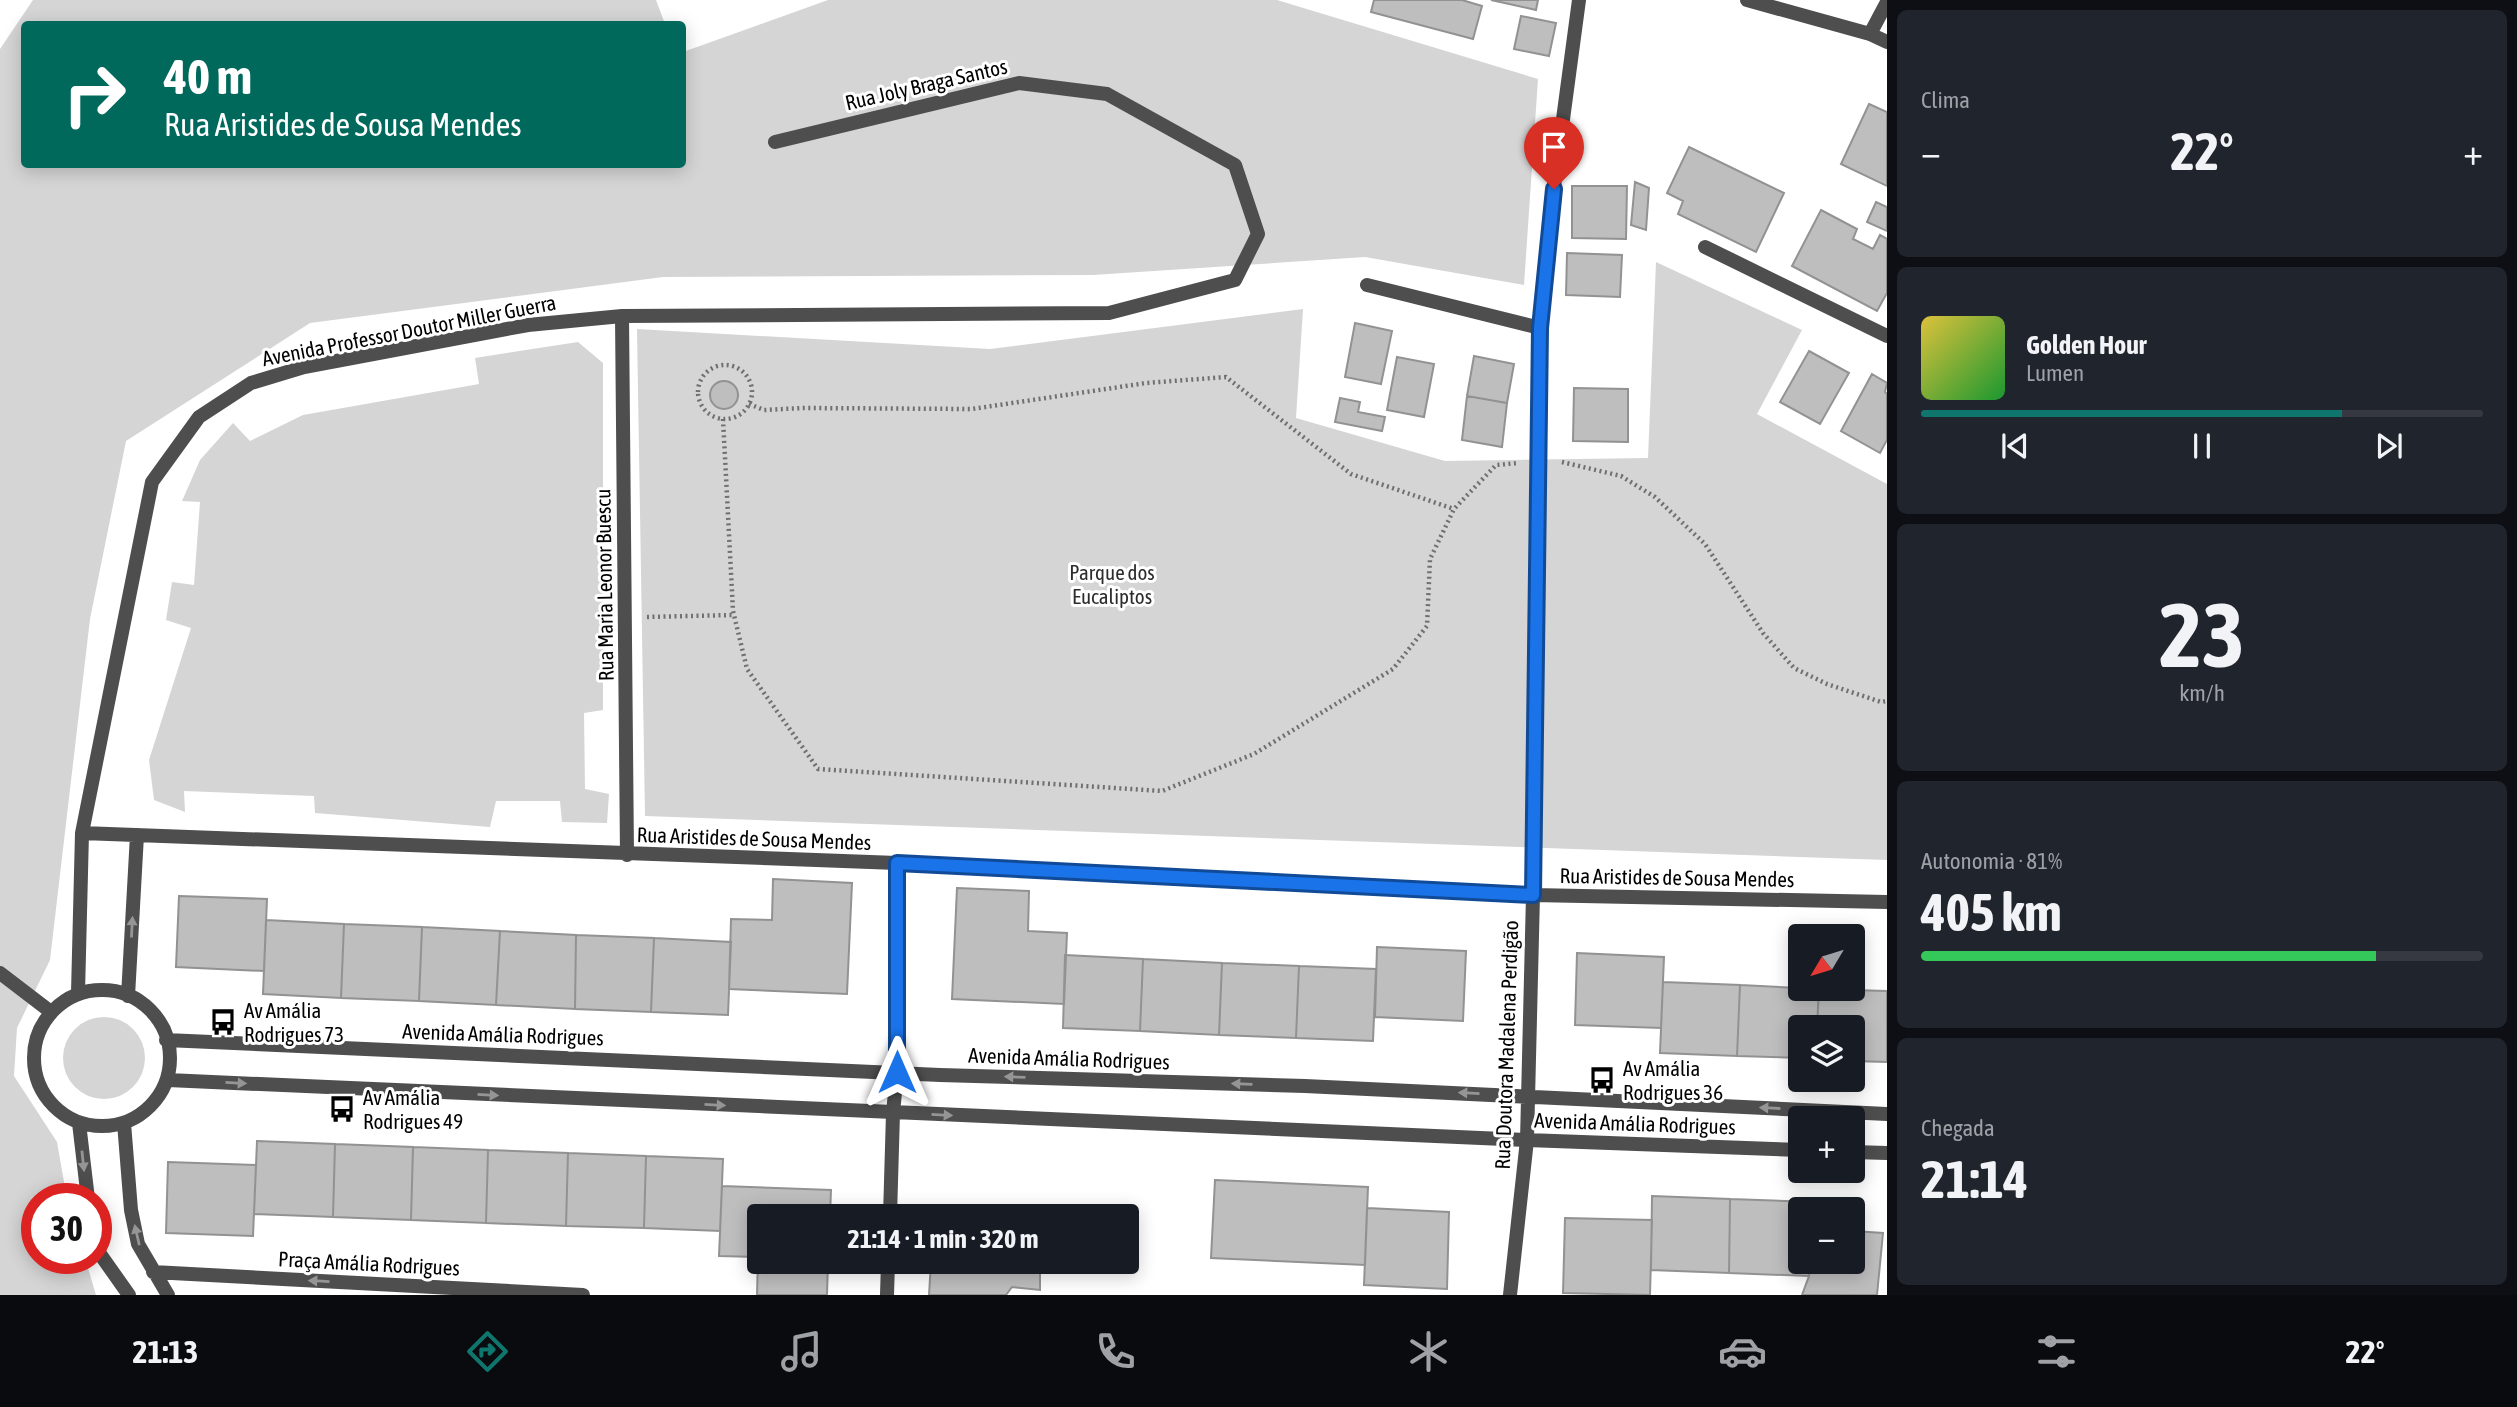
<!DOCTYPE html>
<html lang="pt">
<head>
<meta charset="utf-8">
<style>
	:root { --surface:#171b24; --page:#20242c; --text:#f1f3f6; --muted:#9ea1a6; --line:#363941; --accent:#0f766e }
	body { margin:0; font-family:"Asap Condensed",sans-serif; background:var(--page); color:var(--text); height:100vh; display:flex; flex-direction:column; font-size:26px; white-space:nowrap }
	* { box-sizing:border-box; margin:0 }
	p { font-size:23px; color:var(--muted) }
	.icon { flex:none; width:38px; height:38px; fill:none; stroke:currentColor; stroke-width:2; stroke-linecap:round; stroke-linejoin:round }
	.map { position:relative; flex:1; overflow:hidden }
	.drawer { display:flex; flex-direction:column; gap:10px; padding:10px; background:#0d0f14; width:630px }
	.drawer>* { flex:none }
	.top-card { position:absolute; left:21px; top:21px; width:665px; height:147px; border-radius:7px; box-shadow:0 4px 18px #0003; background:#00695c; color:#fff; overflow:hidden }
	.needle { width:46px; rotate:232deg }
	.controls { position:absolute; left:1788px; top:924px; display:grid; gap:14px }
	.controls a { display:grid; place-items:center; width:77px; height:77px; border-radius:7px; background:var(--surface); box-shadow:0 4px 18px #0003; font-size:35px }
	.speed { position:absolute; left:21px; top:1183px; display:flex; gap:14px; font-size:35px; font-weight:700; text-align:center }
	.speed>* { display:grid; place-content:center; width:91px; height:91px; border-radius:50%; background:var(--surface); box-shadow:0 4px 18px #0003; line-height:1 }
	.speed .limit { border:10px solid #d22; background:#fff; color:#111 }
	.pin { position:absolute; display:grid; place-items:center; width:60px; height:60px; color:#fff; margin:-72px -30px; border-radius:50% 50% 50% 0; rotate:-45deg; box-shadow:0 0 7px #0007 }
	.pin .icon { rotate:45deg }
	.me { position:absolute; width:77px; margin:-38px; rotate:0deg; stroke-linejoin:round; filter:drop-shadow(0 0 5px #0008) }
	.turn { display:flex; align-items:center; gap:24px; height:147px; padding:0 28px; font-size:32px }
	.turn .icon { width:91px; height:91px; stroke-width:2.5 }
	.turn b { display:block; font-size:49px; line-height:60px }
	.big { font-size:52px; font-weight:700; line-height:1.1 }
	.drawer .widget { flex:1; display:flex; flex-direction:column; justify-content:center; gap:10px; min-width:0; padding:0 24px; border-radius:10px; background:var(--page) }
	.drawer .dial { align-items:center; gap:0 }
	.dial b { font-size:91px; line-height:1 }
	.song { display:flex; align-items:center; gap:21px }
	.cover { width:84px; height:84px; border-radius:10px; background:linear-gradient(135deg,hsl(50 70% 55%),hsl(130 70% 35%)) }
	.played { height:7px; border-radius:4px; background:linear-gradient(90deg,var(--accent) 75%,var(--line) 75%) }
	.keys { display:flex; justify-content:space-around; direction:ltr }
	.heat { display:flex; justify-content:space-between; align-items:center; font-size:38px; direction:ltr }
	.charge { height:10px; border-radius:5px; background:linear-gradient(90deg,#34c759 81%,var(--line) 0) }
	.trip { position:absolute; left:747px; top:1204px; width:392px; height:70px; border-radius:7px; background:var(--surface); box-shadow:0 4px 18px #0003; font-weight:700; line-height:70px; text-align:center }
	.tabs { display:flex; height:112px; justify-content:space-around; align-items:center; background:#090b0e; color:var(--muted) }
	.tabs .icon { width:49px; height:49px }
	.tabs .on { color:var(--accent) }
	.tabs b { font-size:32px; color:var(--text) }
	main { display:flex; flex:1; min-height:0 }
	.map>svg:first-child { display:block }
	.green { fill:#d5d5d5 }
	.building { fill:#bebebe; stroke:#929292; stroke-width:2 }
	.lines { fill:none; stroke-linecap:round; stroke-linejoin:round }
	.path { stroke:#707070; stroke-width:4.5; stroke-dasharray:2 3.5; stroke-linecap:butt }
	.street { stroke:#4e4e4e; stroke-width:14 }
	.oneway { fill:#959595 }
	.route-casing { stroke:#114b97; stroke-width:18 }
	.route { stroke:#1a73e8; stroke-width:12 }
	.labels { text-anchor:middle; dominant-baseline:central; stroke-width:6; stroke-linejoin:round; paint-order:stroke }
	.street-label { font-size:21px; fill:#000; stroke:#fff }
	.park-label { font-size:21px; fill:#2c2c2c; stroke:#fff }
	.poi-label { font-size:21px; fill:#000; stroke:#fff; text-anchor:start }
</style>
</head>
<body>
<main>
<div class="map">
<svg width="1887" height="1295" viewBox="0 0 1887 1295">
	<rect width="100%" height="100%" fill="#fff"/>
	<path class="green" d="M33,0H656L665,24H24V164H682L683,52L828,0H1277L1538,79L1524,285L1365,257L1093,275L663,277L310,323L126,441L90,619L50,960L17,1028L14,1076L57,1142L67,1199H37V1258H85L96,1295H0V49Z
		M1656,262L1802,330L1757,414L1887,484V860L645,816L637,329L990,349L1303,309L1296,418L1445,461L1648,458Z
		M578,342L603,363V710L584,713L585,789L609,794L607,823L562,822L560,801H496L490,827L315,813L314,796L184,791L185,812L154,800L149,760L191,628L166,620L172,582L194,585L200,502L182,501L200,460L233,423L250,441L303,415L479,384L475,358Z
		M63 1058a41 41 0 1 1 82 0a41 41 0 1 1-82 0Z"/>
	<path class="building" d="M1374,0H1462L1482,6L1473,39L1371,12Z
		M1491,0H1538L1536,10Z
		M1521,16L1556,23L1549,56L1514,49Z
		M1869,104L1887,112V186L1841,164Z
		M1689,147L1784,193L1756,252L1678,214L1683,201L1667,193Z
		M1635,182L1649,188L1646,230L1631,225Z
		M1572,186H1627L1626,239L1572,238Z
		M1876,202L1887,207V231L1867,222Z
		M1821,210L1857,229L1853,239L1873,249L1880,235L1887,239V293L1877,311L1792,266Z
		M1567,253L1622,255L1620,297L1566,295Z
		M1355,323L1392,331L1381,384L1345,377Z
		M1809,351L1849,373L1820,424L1780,402Z
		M1474,356L1514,364L1507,403L1467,396Z
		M1397,357L1434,364L1424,417L1387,410Z
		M1872,374L1887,383L1885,392L1887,394V440L1880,453L1841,431Z
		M710 395a14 14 0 1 1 28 0a14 14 0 1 1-28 0Z
		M1574,388L1628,389V442L1573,441Z
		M1467,396L1507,403L1502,447L1462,440Z
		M1340,398L1360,402L1358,412L1385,417L1382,431L1335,422Z
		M773,879L852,883L847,994L729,989L731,919L772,920Z
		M957,888L1029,891L1028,931L1067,933L1064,1004L952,999Z
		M179,896L267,899L264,971L176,967Z
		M266,920L344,924L341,998L263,994Z
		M344,924L422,927L419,1001L341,998Z
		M422,927L500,931L496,1005L419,1001Z
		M500,931L576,935L575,1009L496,1005Z
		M576,935L654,938L651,1012L575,1009Z
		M654,938L731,942L728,1015L651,1012Z
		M1377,947L1466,951L1463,1021L1375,1017Z
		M1577,953L1664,957L1661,1028L1575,1025Z
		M1065,955L1143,959L1140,1031L1063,1028Z
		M1143,959L1222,963L1219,1035L1140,1031Z
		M1222,963L1299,966L1296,1038L1219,1035Z
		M1299,966L1376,969L1373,1041L1296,1038Z
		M1663,982L1740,985L1737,1056L1660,1053Z
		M1740,985L1819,989L1817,1027H1801V1058L1737,1056Z
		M1819,989L1887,991V1062L1853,1061V1027H1817Z
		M257,1141L335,1144L333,1217L254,1214Z
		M335,1144L413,1147L411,1220L333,1217Z
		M413,1147L488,1150L486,1223L411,1220Z
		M488,1150L568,1153L566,1226L486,1223Z
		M568,1153L646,1156L644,1228L566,1226Z
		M646,1156L723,1159L720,1231L644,1228Z
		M168,1162L256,1165L253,1236L166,1233Z
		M1215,1180L1368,1187L1365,1265L1211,1258Z
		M722,1186L831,1190L830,1216H760V1262H828L827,1295H757L758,1257L719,1256Z
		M1652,1196L1730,1199L1729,1273L1651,1270Z
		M1730,1199L1812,1202V1209H1801V1262H1810L1809,1276L1729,1273Z
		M1367,1208L1449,1212L1447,1289L1364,1285Z
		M933,1210L1028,1216H932Z
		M1565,1218L1652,1220L1650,1295L1563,1293Z
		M1853,1231L1883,1233L1877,1295H1802L1809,1276L1810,1262H1853Z
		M931,1262H1040V1290L1012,1287L1006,1295H929Z"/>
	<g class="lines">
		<path class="path" d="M698 392a27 27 0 1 1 54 0a27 27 0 1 1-54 0Z
			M749,404L764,410L803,408L972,409L1146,383L1226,377L1351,474L1454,509
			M723,419L733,611L747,669L818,769L1162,791L1254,754L1393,669L1427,626L1430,559L1454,509L1496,465L1518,463
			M1562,462L1621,476L1655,497L1705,544L1763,633L1794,668L1827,684L1881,702L1887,701
			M647,617L734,615"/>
		<path class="street" d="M1747,0L1870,34L1887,42
			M1870,34L1887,2
			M1705,247L1887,336
			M1367,285L1540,328
			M622,316L627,855
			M82,833L897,863L1533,895L1887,902
			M0,973L51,1012
			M34 1058a68 68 0 1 1 136 0a68 68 0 1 1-136 0Z
			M78,993L82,833L152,482L199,417L251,383L304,367L528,325L622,316L1109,313L1235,280L1258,234L1235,165L1107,94L1019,83L775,142
			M128,996L137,835
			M166,1040L940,1075L1305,1086L1887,1114
			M168,1080L1527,1140L1801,1150
			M79,1123L88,1199
			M124,1123L131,1210L138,1244L168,1295
			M1853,1152L1887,1153
			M890,1216L893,1113L897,1072V863
			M96,1240L100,1254L129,1295
			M153,1272L583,1295
			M887,1295L888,1262
			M1510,1295L1527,1140L1533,895L1540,328L1550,216L1579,0"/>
	</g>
	<defs><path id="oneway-solid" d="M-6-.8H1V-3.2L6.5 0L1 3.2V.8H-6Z" transform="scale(1.75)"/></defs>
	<g class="oneway">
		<use href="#oneway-solid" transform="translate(132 927) rotate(-87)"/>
		<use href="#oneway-solid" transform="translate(1015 1077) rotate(-178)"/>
		<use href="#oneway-solid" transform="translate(236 1083) rotate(3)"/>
		<use href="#oneway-solid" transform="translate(1242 1084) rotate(-178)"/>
		<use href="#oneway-solid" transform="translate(1469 1093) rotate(-177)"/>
		<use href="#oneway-solid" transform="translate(488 1095) rotate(3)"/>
		<use href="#oneway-solid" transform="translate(715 1105) rotate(3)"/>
		<use href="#oneway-solid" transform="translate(1770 1108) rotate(-177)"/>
		<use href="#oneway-solid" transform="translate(942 1115) rotate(3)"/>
		<use href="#oneway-solid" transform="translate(83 1161) rotate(84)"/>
		<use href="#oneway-solid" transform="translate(137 1235) rotate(-103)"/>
		<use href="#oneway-solid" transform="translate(319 1281) rotate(-177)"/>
	</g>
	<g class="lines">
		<defs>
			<path id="route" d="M897,1072V863L1533,895L1540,328L1554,189"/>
		</defs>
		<use href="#route" class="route-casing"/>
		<use href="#route" class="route"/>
	</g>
	<defs>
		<symbol id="bus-bare" viewBox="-9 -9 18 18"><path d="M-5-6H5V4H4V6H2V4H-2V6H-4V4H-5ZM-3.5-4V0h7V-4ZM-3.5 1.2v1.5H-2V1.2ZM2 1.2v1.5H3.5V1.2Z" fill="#000" stroke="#fff" stroke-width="2.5" paint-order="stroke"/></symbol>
	</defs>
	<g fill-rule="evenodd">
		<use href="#bus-bare" x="204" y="1003" width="38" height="38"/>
		<use href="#bus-bare" x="1583" y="1061" width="38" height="38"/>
		<use href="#bus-bare" x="323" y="1090" width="38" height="38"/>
	</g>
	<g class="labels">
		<g class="street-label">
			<text transform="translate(926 84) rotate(-13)">Rua Joly Braga Santos</text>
			<text transform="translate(409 330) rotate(-11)">Avenida Professor Doutor Miller Guerra</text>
			<text transform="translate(604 585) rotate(-91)">Rua Maria Leonor Buescu</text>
			<text transform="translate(754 838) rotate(2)">Rua Aristides de Sousa Mendes</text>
			<text transform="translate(1677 877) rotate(1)">Rua Aristides de Sousa Mendes</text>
			<text transform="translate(503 1034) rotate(2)">Avenida Amália Rodrigues</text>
			<text transform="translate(1506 1045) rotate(-88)">Rua Doutora Madalena Perdigão</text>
			<text transform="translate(1069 1058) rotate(2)">Avenida Amália Rodrigues</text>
			<text transform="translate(1635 1123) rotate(2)">Avenida Amália Rodrigues</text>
			<text transform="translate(369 1263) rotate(3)">Praça Amália Rodrigues</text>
		</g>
		<g class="park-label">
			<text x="1112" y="572">Parque dos<tspan x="1112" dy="24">Eucaliptos</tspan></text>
		</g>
		<g class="poi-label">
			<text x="244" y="1010">Av Amália<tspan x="244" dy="24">Rodrigues 73</tspan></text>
			<text x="1623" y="1068">Av Amália<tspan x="1623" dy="24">Rodrigues 36</tspan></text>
			<text x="363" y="1097">Av Amália<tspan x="363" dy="24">Rodrigues 49</tspan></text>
		</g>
	</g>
</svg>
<div class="controls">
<a><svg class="needle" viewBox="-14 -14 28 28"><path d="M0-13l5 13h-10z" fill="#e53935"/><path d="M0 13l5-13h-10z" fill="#9ea1a6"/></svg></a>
<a><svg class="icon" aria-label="layers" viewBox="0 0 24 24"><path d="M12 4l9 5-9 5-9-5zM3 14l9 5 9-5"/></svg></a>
<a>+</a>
<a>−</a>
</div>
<div class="speed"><div class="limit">30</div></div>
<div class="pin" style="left:1554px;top:189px;background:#d93025"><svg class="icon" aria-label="arrive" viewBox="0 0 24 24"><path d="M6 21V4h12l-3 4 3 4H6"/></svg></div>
<svg class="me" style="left:897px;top:1072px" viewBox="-20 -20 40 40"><path d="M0-17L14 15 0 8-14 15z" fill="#1a73e8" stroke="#fff" stroke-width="4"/></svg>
<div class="trip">21:14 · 1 min · 320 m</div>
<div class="top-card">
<div class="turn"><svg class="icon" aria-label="right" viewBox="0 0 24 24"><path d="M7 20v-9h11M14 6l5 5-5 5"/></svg><div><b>40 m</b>Rua Aristides de Sousa Mendes</div></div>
</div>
</div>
<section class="drawer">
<div class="widget"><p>Clima</p>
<div class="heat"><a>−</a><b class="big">22°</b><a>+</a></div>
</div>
<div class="widget">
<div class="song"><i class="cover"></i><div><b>Golden Hour</b><p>Lumen</p></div></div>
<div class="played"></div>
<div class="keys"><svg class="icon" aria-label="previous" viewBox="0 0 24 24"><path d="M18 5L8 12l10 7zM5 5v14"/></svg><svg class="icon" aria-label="pause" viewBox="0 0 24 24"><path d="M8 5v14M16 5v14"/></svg><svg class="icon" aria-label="next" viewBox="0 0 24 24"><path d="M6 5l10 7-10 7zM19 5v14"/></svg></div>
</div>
<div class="widget dial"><b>23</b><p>km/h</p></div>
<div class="widget"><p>Autonomia · 81%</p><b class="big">405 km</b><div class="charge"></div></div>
<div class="widget"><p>Chegada</p><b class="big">21:14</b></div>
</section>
</main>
<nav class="tabs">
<b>21:13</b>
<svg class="icon on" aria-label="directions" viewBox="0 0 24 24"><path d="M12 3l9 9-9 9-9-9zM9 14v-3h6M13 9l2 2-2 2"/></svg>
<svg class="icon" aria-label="music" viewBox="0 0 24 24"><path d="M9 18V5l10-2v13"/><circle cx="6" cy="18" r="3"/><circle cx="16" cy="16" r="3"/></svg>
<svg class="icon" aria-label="phone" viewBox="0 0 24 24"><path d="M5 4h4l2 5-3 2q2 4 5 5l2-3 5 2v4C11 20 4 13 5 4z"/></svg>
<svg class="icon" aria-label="climate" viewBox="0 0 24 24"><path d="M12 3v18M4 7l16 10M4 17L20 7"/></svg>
<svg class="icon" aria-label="car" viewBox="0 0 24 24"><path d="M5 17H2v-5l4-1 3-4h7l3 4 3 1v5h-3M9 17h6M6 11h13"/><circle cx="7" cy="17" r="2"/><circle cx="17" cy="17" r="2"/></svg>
<svg class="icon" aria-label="filters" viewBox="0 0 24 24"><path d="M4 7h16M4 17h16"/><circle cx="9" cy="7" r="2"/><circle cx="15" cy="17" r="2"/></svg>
<b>22°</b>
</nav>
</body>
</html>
